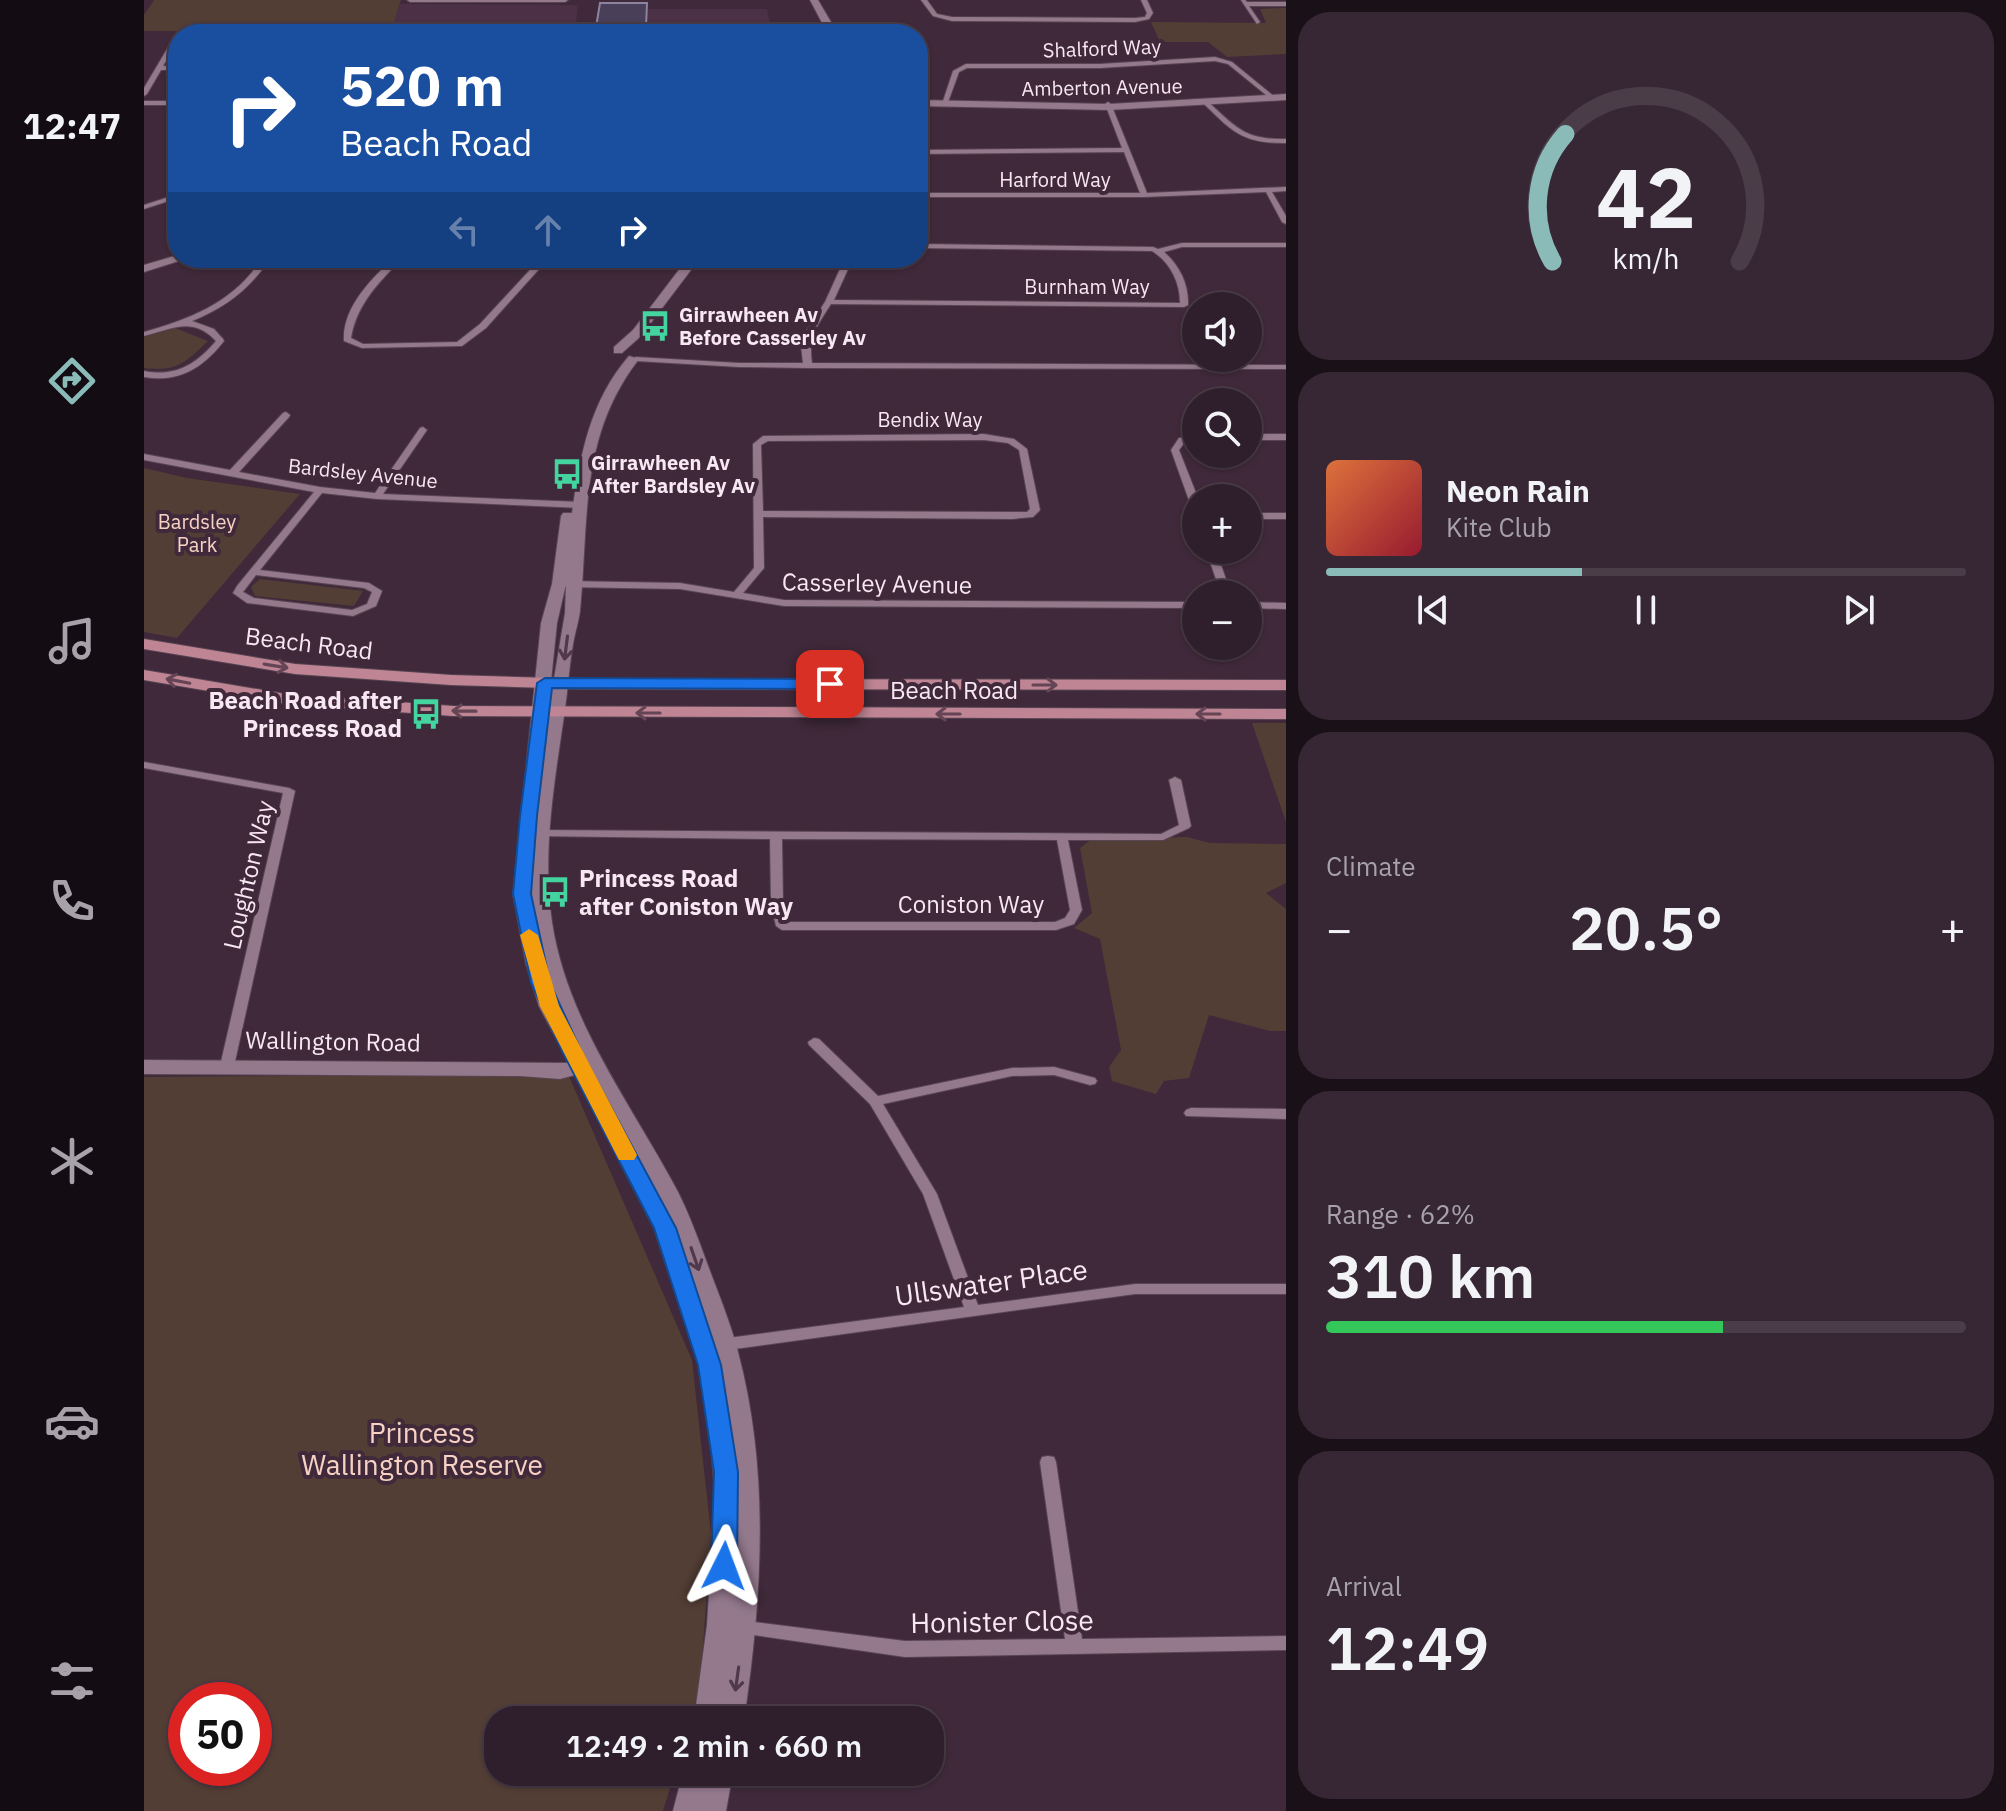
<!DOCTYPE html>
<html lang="en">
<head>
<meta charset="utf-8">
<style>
	:root { --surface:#2f1f2c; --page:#372734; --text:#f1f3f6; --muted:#a7a2a9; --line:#4a3d48; --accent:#8bbbb9 }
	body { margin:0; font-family:"IBM Plex Sans",sans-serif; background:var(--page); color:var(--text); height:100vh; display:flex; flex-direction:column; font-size:30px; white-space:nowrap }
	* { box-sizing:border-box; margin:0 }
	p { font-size:26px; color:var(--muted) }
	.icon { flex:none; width:44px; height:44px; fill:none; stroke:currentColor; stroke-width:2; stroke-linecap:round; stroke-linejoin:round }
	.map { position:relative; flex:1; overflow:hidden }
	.details { display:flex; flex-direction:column; gap:12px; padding:12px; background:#1a1118; width:720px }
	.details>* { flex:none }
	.hud { position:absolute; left:24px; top:24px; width:760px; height:244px; border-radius:32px; box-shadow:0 2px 6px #0004,0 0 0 2px var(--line); background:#1a4fa0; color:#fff; overflow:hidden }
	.buttons { position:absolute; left:1038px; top:292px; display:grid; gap:16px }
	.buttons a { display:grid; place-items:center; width:80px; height:80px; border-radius:50%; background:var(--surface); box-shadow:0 2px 6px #0004,0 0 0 2px var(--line); font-size:40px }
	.speed { position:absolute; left:24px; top:1682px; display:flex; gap:16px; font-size:40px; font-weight:700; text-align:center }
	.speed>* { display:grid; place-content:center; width:104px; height:104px; border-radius:50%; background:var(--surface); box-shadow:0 2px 6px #0004,0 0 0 2px var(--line); line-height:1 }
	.speed .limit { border:12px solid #d22; background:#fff; color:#111 }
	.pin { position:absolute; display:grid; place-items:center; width:68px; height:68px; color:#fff; margin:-34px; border-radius:16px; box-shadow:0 4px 12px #0006 }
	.me { position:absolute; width:88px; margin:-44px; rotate:3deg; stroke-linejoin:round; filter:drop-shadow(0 0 6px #0008) }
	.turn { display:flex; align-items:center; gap:28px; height:168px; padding:0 40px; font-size:36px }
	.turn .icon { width:104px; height:104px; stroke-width:2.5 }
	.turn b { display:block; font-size:56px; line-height:68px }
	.lanes { display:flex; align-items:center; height:76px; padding:0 40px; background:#0003; justify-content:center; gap:40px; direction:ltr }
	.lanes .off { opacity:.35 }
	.big { font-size:60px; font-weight:600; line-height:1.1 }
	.details .widget { flex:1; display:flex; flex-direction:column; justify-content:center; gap:12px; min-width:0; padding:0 28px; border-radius:32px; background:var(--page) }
	.details .dial { align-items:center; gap:0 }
	.dial svg { height:208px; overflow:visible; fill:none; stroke:var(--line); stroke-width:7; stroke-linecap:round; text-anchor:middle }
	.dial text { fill:var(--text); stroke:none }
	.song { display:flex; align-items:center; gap:24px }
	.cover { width:96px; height:96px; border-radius:12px; background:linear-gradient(135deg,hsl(20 70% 55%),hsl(350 70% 35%)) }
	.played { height:8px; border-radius:4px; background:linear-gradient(90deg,var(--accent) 40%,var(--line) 40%) }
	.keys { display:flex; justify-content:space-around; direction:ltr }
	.heat { display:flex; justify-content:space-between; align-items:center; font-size:44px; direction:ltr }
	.charge { height:12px; border-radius:6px; background:linear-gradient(90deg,#34c759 62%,var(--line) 0) }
	.trip { position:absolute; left:340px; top:1706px; width:460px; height:80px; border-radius:32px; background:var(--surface); box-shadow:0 2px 6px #0004,0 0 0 2px var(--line); font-weight:600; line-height:80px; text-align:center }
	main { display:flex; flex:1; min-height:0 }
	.tabs { display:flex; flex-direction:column; width:144px; justify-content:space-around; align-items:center; background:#130c12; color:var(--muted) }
	.tabs .icon { width:56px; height:56px }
	.tabs .selected { color:var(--accent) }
	.tabs b { font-size:36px; color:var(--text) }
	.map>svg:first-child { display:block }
	.built { fill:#4c3045 }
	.green { fill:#533e35; fill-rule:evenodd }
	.building { fill:#493f58; stroke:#8d829f; stroke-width:2 }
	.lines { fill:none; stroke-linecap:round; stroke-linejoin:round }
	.street-casing { stroke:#584553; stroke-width:2 }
	.secondary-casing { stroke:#584553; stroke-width:2 }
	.primary-casing { stroke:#584553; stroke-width:2 }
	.street { fill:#94798d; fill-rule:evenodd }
	.secondary { fill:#94798d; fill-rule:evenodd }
	.primary { fill:#bf8594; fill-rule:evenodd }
	.oneway { stroke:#50394b }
	.oneway2 { stroke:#654555 }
	.route { fill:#1a73e8; stroke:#114b97; stroke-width:2 }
	.slow { fill:#f59e0b }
	.labels { text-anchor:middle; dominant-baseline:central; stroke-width:8; stroke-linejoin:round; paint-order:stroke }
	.far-street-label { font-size:20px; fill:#f8e8f3; stroke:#3f293a }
	.far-poi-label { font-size:20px; font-weight:bold; fill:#f8e8f3; stroke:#3f293a; text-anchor:start }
	.far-park-label { font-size:20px; fill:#f7d2c2; stroke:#3f293a }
	.street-label { font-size:24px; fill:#f8e8f3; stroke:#3f293a }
	.poi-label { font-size:24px; font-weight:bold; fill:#f8e8f3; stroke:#3f293a; text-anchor:end }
	.near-street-label { font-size:28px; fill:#f8e8f3; stroke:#3f293a }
	.near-park-label { font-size:28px; fill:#f7d2c2; stroke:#3f293a }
</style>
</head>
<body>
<main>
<nav class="tabs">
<b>12:47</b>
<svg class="icon selected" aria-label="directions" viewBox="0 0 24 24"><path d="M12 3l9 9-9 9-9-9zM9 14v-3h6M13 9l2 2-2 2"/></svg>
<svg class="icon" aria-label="music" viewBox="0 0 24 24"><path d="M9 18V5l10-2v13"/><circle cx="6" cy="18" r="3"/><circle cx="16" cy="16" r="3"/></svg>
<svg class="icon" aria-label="phone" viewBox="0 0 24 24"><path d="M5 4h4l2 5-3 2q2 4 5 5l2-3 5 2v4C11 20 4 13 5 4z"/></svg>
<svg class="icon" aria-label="climate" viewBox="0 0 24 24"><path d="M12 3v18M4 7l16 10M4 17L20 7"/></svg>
<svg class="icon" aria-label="car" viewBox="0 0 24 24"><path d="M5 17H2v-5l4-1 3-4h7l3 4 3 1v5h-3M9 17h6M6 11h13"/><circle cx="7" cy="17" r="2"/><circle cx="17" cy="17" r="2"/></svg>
<svg class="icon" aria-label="filters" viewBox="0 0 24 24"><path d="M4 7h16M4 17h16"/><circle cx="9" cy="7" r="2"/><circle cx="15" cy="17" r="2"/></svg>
</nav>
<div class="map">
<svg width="1142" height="1811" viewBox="0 0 1142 1811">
	<rect width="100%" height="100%" fill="#3f293a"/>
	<path class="built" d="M256,4L434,5L431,32H436L240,34L247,32Z
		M502,9H623L626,24L509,25L502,24Z"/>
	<path class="green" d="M10,0H257L247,32L0,31V15Z
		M1142,8V54L1083,57L1064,42H1016L1007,22L1122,23L1116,9Z
		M31,328L64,341C41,363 33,372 0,368V337Z
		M0,468L43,478L156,494L33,638L0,632Z
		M116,579L219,591L210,606L111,596L107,587Z
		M1108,723H1142V822Z
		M1043,837L1066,843L1142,844V883L1122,893L1142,909V1031H1126L1065,1015L1045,1078L1020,1081L1012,1094L968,1081L965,1067L977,1050L956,939L930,928L948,913L936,848L948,839Z
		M424,1074L548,1360L567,1534L556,1688L546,1720H354V1772H531L519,1811H0V1077ZM42,1700H110V1768H42Z"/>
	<path class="building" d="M456,3H503L502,27H452Z"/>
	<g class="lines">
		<defs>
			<path id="street" d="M263,0H424L421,2H266Z
				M777,0H783L793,14L808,17L991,18L1001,17L1003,13L997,0H1003L1009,13L1005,19L991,22L808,21L789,16Z
				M1097,0H1101L1103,2H1142V6H1105L1116,22L1113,24Z
				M32,34H36H34V40L19,66H34V70H17L3,94L0,96V88Z
				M1071,57L1088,62L1132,98L1127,99L1084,64L1071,61L956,68H823L815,72L803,105L798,104L809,71L822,64H956Z
				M1057,99H1061C1091,126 1099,140 1142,139V143C1097,144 1087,130 1057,101Z
				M0,101H34V105H0Z
				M964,102L967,104L1003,193L1142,187V191L1128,192L1142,216V224L1138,222L1122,192L1000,197H774V193H996L980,152L774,154V150L978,148L961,104Z
				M34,194V198L0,209V205Z
				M1038,243H1142V247H1038L1020,252C1035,265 1045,284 1044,305L1040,307L687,304C673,326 664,336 668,363L1142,365V369L664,368L595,367L492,361L488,359L492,357L595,363H659L657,346L661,333L681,302L701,258H709L690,300L1036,303C1036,282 1026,262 1008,251L774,248V244L1009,247L1014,249Z
				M102,258H110L120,267C101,293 78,309 48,321L70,329L79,339L80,341C59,368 35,383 0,377V371C31,377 52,365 72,341C49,316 28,329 0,336V332C43,320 85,304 112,267Z
				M250,258H258C235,283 213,303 207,338L219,344L313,342L336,324L397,258H405L342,328L318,346L218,348L200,341C198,308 227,279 250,258Z
				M142,412L146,415L145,417L95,472L176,487L231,493L276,428L279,427L283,430L239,494L437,502L442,505L437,508L233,499L178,493L116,570L225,583L238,591L232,606L209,616L103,603L89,593L93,586L170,492L0,460V454L86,470L139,413ZM112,575L220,588L228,592L223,604L208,610L110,598L99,592Z
				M840,434L870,439L883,449L896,510L889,517L868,519L619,517L620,568L599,593L640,600L1052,602V608L640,606L536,589L422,587L417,584L422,581L536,583L590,592L610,568L609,444L619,436ZM840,440L864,443L875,450L886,509L883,512L619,511L617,445L624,441Z
				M1104,434H1142V440H1104Z
				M1052,435V441L1041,442L1035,450L1054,498H1052V509L1047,506L1027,450L1035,438Z
				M1104,513H1142V519H1104Z
				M1062,550H1072L1087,594H1077Z
				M1104,602L1142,603V609L1104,608Z
				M0,762L145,788L151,791L90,1066L88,1069H78L76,1066L139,793L0,768Z
				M1031,777L1037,780L1047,826L1045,828L1019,840H924L938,910L930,924L912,930H638L632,926L627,904L626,839L390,836L384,833L390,830L1017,834L1035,825L1025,780ZM638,839L913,840L926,910L921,918L911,922H643L639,904Z
				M670,1038L675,1039L734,1096L868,1068L910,1067L951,1078L953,1081L951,1084L946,1085L910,1075L868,1076L739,1104L793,1194L834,1305L991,1284H1142V1294H991L576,1351L571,1349L568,1345L571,1341L576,1339L820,1307L779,1194L726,1104L665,1045L664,1042Z
				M1047,1108L1142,1109V1119L1042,1116L1040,1113L1042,1110Z
				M904,1456L910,1457L912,1462L938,1639L1142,1636V1650L761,1657L589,1632L587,1627L589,1622L595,1620L761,1641L921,1639L896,1462L898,1457Z"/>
			<path id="secondary" d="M666,0H674L694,34H684Z
				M1142,94V100L965,110L774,106V100L965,104Z
				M34,255V258H40L38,260L0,272V265Z
				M544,258H556L497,336L478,353H470V347L489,330Z
				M485,356L495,359C435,436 445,519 436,611C435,620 432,629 430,639C425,664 424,691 420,716C410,784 398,854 408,922C423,1022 488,1105 534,1192C547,1218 556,1244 566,1271C576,1298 587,1324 594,1352C626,1472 618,1598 600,1720H550L563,1625L571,1495L566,1431L555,1365L510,1228L431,1075L416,1079L376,1076L0,1074V1060L425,1063L395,1006L382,964L369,894L397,623L408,584L417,516L419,513H428C436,455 446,401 485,356ZM422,584L421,613L403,720L413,623Z
				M539,1772H589L582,1811H529Z"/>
			<path id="primary" d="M0,639L151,664L307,675L437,679L1142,680V690L437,689L307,685L151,674L0,649Z
				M0,670L142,694L309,706L1142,709V719L309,716L142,704L0,680Z"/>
		</defs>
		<use href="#street" class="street-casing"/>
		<use href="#secondary" class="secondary-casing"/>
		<use href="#primary" class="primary-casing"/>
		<use href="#street" class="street"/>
		<use href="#secondary" class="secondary"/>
		<use href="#primary" class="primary"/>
	</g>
	<defs><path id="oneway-shaft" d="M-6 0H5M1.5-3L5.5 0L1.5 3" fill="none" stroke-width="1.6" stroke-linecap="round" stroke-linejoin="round" transform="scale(2)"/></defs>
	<g class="oneway">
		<use href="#oneway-shaft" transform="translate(422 648) rotate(97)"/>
		<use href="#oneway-shaft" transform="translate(551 1259) rotate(71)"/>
		<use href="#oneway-shaft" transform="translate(593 1679) rotate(98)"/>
	</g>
	<g class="oneway2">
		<use href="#oneway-shaft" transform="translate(132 666) rotate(9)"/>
		<use href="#oneway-shaft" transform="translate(34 681) rotate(-169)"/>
		<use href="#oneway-shaft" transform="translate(901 685)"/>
		<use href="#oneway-shaft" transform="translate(320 711) rotate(-179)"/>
		<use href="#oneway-shaft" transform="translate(504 713) rotate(-180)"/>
		<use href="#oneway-shaft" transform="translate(804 714) rotate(-180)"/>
		<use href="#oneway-shaft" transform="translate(1064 714) rotate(-180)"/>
	</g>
	<path class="route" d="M401,678L686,679L694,684L686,689L408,688L393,816L387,894L406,983L438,1053L532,1228L577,1365L594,1472L593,1566L589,1574L580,1577L571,1574L567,1566L570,1472L554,1365L510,1228L419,1053L387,983L369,894L376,816L393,683Z"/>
	<path class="slow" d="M385,929L394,935L415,1006L493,1155L490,1160H475L396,1006L376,935Z"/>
	<defs>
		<symbol id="bus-bare" viewBox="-9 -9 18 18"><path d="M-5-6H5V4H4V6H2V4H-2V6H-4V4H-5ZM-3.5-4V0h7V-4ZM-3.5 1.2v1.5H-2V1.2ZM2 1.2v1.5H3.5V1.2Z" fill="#44d49f" stroke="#3f293a" stroke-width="2.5" paint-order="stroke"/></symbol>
	</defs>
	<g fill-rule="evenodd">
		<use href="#bus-bare" x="489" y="304" width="44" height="44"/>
		<use href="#bus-bare" x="401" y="452" width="44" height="44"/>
		<use href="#bus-bare" x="260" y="692" width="44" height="44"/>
		<use href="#bus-bare" x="389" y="870" width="44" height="44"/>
	</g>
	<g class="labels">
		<g class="far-street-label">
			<text transform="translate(958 48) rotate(-2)">Shalford Way</text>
			<text transform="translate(958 87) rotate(-1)">Amberton Avenue</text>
			<text x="911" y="179">Harford Way</text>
			<text x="943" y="286">Burnham Way</text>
			<text x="786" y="419">Bendix Way</text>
			<text transform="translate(219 473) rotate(6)">Bardsley Avenue</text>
		</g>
		<g class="far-poi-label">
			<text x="535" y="314">Girrawheen Av<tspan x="535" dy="23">Before Casserley Av</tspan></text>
			<text x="447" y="462">Girrawheen Av<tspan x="447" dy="23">After Bardsley Av</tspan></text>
		</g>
		<g class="far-park-label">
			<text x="53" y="521">Bardsley<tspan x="53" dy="23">Park</tspan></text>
		</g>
		<g class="street-label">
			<text transform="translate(733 583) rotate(1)">Casserley Avenue</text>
			<text transform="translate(165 643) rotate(7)">Beach Road</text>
			<text x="810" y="690">Beach Road</text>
			<text transform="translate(104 875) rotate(-77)">Loughton Way</text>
			<text x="827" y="904">Coniston Way</text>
			<text transform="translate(189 1041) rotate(1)">Wallington Road</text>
		</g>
		<g class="poi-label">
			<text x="258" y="700">Beach Road after<tspan x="258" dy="28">Princess Road</tspan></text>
			<text x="435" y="878" text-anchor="start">Princess Road<tspan x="435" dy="28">after Coniston Way</tspan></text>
		</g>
		<g class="near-street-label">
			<text transform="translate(847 1282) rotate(-8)">Ullswater Place</text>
			<text transform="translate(858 1621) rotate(-1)">Honister Close</text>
		</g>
		<g class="near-park-label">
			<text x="278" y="1432">Princess<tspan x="278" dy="32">Wallington Reserve</tspan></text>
		</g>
	</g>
</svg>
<div class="buttons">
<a><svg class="icon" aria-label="sound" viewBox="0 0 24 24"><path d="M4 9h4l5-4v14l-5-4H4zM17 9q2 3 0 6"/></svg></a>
<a><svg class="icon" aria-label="search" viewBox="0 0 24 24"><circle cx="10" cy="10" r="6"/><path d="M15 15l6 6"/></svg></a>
<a>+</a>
<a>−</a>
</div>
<div class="speed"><div class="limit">50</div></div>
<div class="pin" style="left:686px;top:684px;background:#d93025"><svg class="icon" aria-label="arrive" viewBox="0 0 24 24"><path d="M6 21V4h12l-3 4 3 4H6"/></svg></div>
<svg class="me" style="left:580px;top:1566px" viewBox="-20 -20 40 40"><path d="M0-17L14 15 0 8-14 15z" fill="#1a73e8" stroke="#fff" stroke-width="4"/></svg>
<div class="trip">12:49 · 2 min · 660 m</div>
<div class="hud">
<div class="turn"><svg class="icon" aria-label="right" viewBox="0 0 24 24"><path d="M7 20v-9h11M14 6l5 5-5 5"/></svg><div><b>520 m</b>Beach Road</div></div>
<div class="lanes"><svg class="icon off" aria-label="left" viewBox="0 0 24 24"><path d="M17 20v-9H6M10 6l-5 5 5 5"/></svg><svg class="icon off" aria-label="ahead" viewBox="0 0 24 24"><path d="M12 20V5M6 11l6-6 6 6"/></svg><svg class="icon" aria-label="right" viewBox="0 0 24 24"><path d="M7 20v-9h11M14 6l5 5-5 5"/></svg></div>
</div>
</div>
<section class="details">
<div class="widget dial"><svg viewBox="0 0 100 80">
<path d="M14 69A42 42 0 1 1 86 69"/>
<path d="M14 69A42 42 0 0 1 19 20" stroke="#8bbbb9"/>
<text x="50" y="56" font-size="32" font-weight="700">42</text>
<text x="50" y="72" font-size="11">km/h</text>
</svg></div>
<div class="widget">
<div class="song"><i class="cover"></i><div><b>Neon Rain</b><p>Kite Club</p></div></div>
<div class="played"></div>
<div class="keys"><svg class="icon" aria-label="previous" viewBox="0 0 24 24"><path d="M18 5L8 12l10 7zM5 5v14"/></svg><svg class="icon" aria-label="pause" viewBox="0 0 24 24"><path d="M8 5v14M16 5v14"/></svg><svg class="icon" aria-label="next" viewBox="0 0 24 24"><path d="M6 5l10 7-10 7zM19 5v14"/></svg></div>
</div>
<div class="widget"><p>Climate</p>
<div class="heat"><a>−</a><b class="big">20.5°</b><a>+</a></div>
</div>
<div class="widget"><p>Range · 62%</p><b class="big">310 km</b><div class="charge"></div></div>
<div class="widget"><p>Arrival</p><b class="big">12:49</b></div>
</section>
</main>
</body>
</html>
